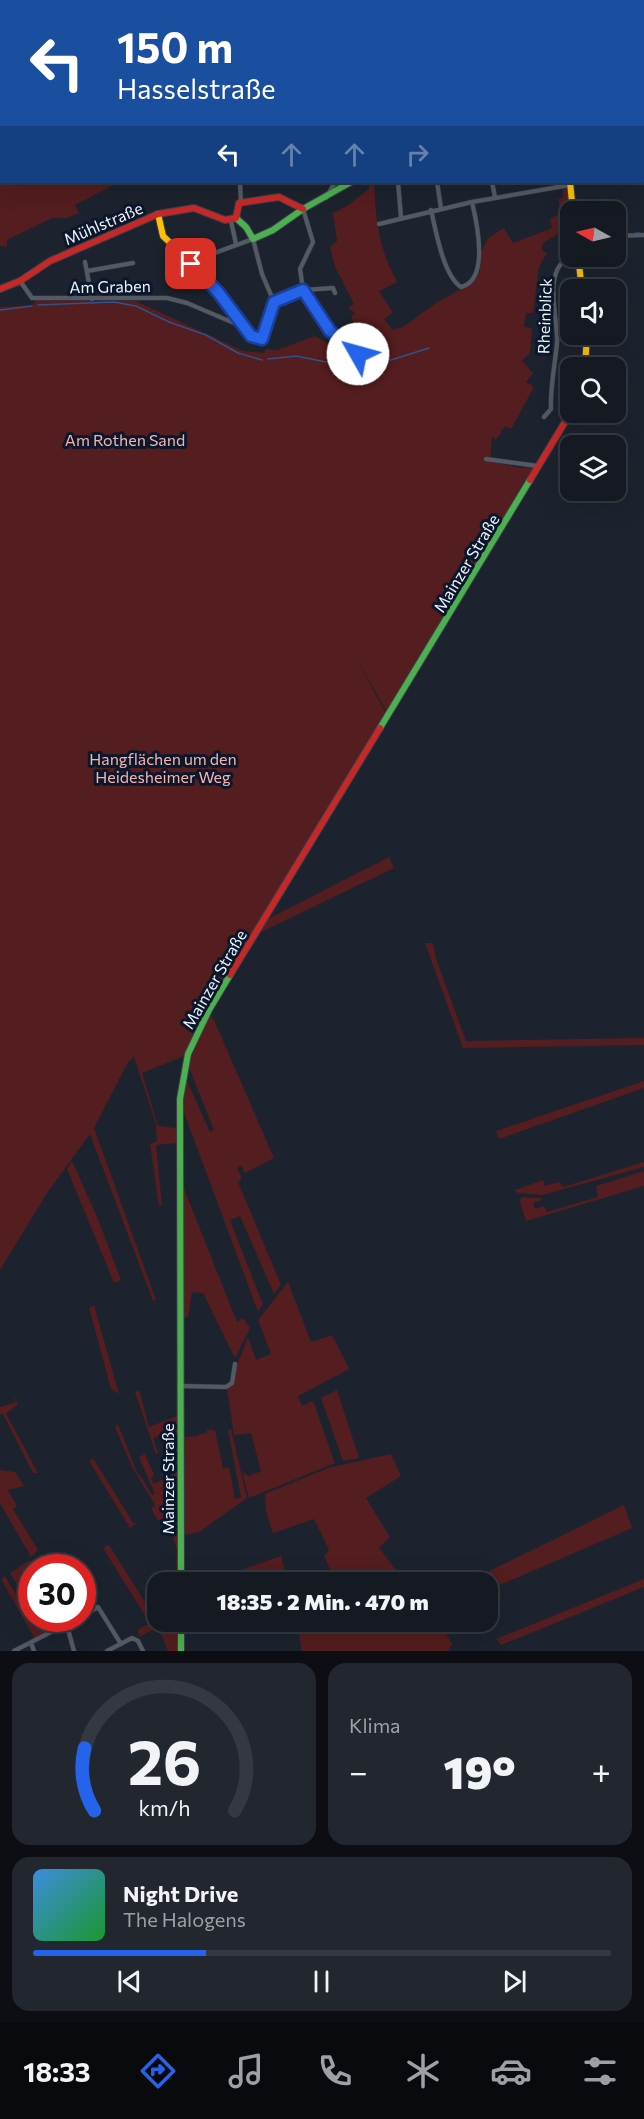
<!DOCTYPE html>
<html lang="de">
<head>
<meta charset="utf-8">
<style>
	:root { --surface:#151a22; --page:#22272f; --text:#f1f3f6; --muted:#9da1a5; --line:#343840; --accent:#2563eb }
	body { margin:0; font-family:Commissioner,sans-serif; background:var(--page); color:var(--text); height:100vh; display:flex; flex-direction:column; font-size:22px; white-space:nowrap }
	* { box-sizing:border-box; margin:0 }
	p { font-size:20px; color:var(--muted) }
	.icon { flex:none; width:33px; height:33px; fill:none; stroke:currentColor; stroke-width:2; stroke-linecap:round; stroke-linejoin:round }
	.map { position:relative; height:1651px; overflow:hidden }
	.sheet { display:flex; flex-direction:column; gap:12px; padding:12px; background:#0c0e13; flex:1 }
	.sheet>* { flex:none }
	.guide { position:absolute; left:0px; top:0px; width:645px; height:183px; box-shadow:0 6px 24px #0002,0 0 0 2px var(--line); background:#1a4fa0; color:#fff; overflow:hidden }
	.needle { width:39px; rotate:278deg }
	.fabs { position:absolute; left:560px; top:201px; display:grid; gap:12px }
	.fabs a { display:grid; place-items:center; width:66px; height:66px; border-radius:12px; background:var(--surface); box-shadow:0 6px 24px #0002,0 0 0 2px var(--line); font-size:30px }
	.speed { position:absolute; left:18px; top:1554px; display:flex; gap:12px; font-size:30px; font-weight:700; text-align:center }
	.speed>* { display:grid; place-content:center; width:78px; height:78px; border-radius:50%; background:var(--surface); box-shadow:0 6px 24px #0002,0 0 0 2px var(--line); line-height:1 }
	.speed .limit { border:9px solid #d22; background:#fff; color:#111 }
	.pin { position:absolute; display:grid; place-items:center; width:51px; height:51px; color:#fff; margin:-26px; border-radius:12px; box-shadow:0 3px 9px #0006 }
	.me { position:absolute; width:66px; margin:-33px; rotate:308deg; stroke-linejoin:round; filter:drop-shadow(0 0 4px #0008) }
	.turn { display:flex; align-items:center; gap:21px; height:126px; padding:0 18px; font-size:27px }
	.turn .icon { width:78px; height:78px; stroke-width:2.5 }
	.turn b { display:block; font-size:42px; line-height:51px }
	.lanes { display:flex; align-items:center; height:57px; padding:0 18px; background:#0003; justify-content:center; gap:30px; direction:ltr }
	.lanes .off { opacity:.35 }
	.big { font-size:45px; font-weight:800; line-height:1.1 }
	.sheet .tile { flex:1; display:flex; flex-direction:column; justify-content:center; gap:9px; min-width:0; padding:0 21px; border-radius:18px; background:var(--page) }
	.sheet .dial { align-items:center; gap:0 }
	.dial svg { height:156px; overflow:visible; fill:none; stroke:var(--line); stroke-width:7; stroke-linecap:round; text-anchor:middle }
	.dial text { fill:var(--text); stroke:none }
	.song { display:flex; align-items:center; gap:18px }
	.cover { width:72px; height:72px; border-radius:9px; background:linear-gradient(135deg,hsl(210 70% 55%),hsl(130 70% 35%)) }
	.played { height:6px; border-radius:3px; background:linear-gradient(90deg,var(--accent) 30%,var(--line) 30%) }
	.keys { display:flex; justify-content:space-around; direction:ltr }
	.heat { display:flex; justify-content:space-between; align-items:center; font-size:33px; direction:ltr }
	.sheet .tiles { flex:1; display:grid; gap:12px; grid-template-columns:1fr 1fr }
	.tile:last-child { grid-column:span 2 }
	.trip { position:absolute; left:147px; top:1572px; width:351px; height:60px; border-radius:18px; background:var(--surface); box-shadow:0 6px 24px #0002,0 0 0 2px var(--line); font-weight:800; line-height:60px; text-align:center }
	.dock { display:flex; height:96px; justify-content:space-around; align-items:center; background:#080a0e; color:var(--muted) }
	.dock .icon { width:42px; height:42px }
	.dock .current { color:var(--accent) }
	.dock b { font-size:27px; color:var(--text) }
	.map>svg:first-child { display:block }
	.green { fill:#541d1f }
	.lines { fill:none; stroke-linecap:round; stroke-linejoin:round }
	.stream { stroke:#2e5289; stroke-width:1.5 }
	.street-casing { stroke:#3b3f48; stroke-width:5 }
	.fast-casing { stroke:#3b3f48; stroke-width:8 }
	.slow-casing { stroke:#3b3f48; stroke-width:8 }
	.jam-casing { stroke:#3b3f48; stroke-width:8 }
	.street { stroke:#535a63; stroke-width:4 }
	.fast { stroke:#4caf50; stroke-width:6 }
	.slow { stroke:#ffc107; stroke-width:6 }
	.jam { stroke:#c62828; stroke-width:6 }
	.route-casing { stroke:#184099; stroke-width:15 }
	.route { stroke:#2563eb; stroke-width:10 }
	.labels { text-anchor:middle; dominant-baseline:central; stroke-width:6; stroke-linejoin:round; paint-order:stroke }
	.street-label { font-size:16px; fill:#eff4fd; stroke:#0b182c }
	.park-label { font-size:16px; fill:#f8b3af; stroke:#0b182c }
</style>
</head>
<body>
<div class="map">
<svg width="644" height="1651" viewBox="0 0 644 1651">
	<rect width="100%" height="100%" fill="#1c232e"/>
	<path class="green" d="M0,0L100,1L2,2V182H119L75,205L79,213L67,218H52L7,240V247L0,246Z
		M369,182H374C376,222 378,246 397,282L379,291L393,313L384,319L392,330L403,327L436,303L474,282L480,270V255L488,238L504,228L513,243L552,228L550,219L561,213L558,199L563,198V189H567L570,220L566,221L568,228L543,243L542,250L547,253L539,267L533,313H526L524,327L532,328L530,353L522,361L533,373L526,382L534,387L511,429L505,426L496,440L492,437L490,461L521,468L535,467L387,712L351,649L387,715L205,1010L211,1003L184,1056L142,1073L158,1126L177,1128V1143L156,1145L162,1205L159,1206L150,1144L157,1141L156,1124L134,1057L140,1051L128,1062L94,1128L156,1300L153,1301L90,1134L47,1193L0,1270V307L33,305L36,300L136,301L243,351L264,353L266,349L277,350L315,336L346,354L349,348L355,352L350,345L356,331L351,316L355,314L348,307L354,304L335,267L330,247L337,241L333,213L347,206L369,189Z
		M389,857L394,868L259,933L268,919Z
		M425,943H433L436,959L466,1041L644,1038V1045L463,1048Z
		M210,1015L214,1020L274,1158L245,1173L241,1165L237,1168L242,1179L238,1182L281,1285L274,1294L240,1216L230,1220L263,1305L258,1312L182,1107L185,1076L210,1132L214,1130L188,1065Z
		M644,1081V1088L499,1139L496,1131Z
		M72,1161L98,1219L121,1280L114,1283L67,1169Z
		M644,1162V1167L542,1195L518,1193L515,1190L543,1180L545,1186L559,1182L563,1187Z
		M644,1171V1186L526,1221L520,1202L521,1197L541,1198V1201L533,1202L535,1209L544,1206L547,1212L598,1197L596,1186Z
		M183,1186L237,1322L243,1318L250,1328L235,1358L203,1293L192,1292L188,1317L183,1318Z
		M288,1282L311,1342L332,1335L349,1369L298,1396L302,1406L313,1401L335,1463L249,1498L242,1472L249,1476L261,1471L251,1433L234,1435L227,1389L233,1385L237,1365L248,1337L256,1360L271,1354L258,1320Z
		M94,1305L119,1394L111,1389L89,1308Z
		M177,1387L178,1388L179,1582H176L177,1550L167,1518L158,1521L151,1508L155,1505L131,1465L115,1427L118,1424L138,1475H140L152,1495L155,1494L139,1457L145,1454L154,1475L151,1478L154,1484L177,1472L176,1430L153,1438L158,1453L156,1454L135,1392L139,1390L149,1427L177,1416Z
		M11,1390L18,1404L6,1414L38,1473H33L3,1414H0V1407L16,1402Z
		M337,1390L359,1458L343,1461L321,1398Z
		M231,1429L247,1498L199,1532L183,1535V1437L199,1436V1434L207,1433V1430H215L223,1468L229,1467L235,1499L241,1497L228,1431Z
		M391,1454L401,1476L366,1498L390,1537L379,1548L405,1582H328L331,1571L324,1556L329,1550L314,1519L273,1533L266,1512L265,1494L328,1468Z
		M93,1458L133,1523H137L130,1528L89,1461Z
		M0,1470L15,1472L24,1486L8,1490L17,1506L13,1509L38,1550L31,1557L0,1503Z
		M624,1505L632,1528L488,1590V1582H467Z
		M109,1545L155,1618L149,1622L103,1548Z
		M281,1556L288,1582H239L238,1571Z
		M30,1560L33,1567L31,1615L29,1611L31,1609L10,1573Z
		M5,1576L36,1628L38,1626L33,1619H41L39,1620L46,1634L35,1639L1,1579Z
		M644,1579V1587L501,1645L496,1639Z
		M157,1619L158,1622H178L179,1651H168L158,1627L139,1637L138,1630Z
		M297,1622H439L452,1644L448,1651H302Z"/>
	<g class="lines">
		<path class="stream" d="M636,233H639
			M615,234H619
			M38,305L114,302L136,306L169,322L206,335L238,353L262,360
			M0,310L32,306
			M365,355L391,360L429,348
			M268,359L296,356L326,362L353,356"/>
		<defs>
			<path id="street" d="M326,0V2
				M510,0L511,2
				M570,0V2
				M598,0L599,2
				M295,2V0
				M394,2L395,0
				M553,2L562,0
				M240,182L241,202
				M398,182L401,217
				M437,182L441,208
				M492,182L495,197
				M326,198L335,182
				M303,209L313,242L300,269L303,289L330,331L355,350L363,361
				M431,210C436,231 443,275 461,287C490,280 477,223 472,202
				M231,221L236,244
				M379,224L472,202L570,185
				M615,236L644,235
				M209,255L253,239L262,274L274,302
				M85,262L92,299
				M87,271L133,263
				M20,281L32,298H167L187,303L241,326
				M304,290L333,288L335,293
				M544,417L551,409C550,386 555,366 557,343C559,319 540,269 572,256
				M486,459L538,466
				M181,1386L226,1387L232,1383L235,1364
				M82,1616L98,1607L121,1644
				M67,1626L74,1651
				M31,1643L34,1651
				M14,1651L78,1618
				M107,1651L132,1638L138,1641L143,1651"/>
			<path id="fast" d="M550,0V2
				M236,218L246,227L253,239L273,230L303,209L351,182
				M380,728L530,480
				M181,1582L180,1099L188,1054L209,1010L230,975
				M181,1622V1651"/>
			<path id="slow" d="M570,182L573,212
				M158,214L163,236L202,273L251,336L262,338L274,302L303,289
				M578,256L582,290
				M585,368L587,334"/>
			<path id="jam" d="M236,218L239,203L279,197L303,209
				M0,289L20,281L50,261L158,214L194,208L225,220L236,218
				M530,480L571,412
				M230,975L380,728"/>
		</defs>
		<use href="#street" class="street-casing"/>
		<use href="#fast" class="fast-casing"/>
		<use href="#slow" class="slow-casing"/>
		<use href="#jam" class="jam-casing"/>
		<use href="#street" class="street"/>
		<use href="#fast" class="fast"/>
		<use href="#slow" class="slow"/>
		<use href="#jam" class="jam"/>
	</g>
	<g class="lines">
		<defs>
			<path id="route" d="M191,264L218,292L251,336L262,339L274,302L303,290L330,331L358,354"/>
		</defs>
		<use href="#route" class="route-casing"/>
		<use href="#route" class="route"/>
	</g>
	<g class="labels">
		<g class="street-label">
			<text transform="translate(103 223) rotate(-23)">Mühlstraße</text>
			<text transform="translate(110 286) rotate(-1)">Am Graben</text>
			<text transform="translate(544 316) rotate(-88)">Rheinblick</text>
			<text transform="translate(466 563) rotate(-59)">Mainzer Straße</text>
			<text transform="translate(214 979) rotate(-60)">Mainzer Straße</text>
			<text transform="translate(167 1479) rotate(-90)">Mainzer Straße</text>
		</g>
		<g class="park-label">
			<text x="125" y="439">Am Rothen Sand</text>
			<text x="163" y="758">Hangflächen um den<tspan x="163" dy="18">Heidesheimer Weg</tspan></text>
		</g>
	</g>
</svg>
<div class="fabs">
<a><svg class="needle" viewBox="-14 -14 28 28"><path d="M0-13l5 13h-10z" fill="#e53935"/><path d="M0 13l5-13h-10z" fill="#9da1a5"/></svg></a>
<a><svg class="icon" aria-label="sound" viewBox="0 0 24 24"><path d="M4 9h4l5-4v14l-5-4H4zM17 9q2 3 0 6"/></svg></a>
<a><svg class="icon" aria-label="search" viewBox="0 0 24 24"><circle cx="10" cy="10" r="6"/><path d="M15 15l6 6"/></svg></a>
<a><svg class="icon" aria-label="layers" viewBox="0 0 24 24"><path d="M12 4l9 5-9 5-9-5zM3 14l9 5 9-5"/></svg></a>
</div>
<div class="speed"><div class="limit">30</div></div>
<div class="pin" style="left:191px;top:264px;background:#d93025"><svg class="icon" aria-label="arrive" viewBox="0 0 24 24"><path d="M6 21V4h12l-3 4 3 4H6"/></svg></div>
<svg class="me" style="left:358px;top:354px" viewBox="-20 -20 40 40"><circle r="19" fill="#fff"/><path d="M0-13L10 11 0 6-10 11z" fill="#2563eb"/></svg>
<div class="trip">18:35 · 2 Min. · 470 m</div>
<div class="guide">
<div class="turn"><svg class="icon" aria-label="left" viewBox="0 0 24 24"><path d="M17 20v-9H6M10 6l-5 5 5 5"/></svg><div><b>150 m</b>Hasselstraße</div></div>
<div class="lanes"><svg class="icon" aria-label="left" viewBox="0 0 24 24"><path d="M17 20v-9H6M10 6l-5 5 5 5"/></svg><svg class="icon off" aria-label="ahead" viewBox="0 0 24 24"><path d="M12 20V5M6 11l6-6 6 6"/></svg><svg class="icon off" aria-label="ahead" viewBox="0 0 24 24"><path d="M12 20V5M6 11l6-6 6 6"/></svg><svg class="icon off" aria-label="right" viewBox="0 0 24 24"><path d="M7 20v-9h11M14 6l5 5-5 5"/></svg></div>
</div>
</div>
<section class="sheet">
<div class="tiles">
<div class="tile dial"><svg viewBox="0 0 100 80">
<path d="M14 69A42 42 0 1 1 86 69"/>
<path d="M14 69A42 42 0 0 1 9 37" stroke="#2563eb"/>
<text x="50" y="56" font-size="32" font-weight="700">26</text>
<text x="50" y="72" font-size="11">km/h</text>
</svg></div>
<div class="tile"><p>Klima</p>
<div class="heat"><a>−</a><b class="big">19°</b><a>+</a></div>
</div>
<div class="tile">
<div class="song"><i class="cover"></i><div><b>Night Drive</b><p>The Halogens</p></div></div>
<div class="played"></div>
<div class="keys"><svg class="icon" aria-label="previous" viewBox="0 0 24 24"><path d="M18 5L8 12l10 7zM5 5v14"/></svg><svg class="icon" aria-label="pause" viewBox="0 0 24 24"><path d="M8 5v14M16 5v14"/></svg><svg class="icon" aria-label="next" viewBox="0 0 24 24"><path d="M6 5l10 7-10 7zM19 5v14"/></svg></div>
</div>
</div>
</section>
<nav class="dock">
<b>18:33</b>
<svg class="icon current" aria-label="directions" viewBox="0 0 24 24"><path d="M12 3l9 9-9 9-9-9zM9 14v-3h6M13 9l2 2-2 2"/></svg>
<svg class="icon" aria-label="music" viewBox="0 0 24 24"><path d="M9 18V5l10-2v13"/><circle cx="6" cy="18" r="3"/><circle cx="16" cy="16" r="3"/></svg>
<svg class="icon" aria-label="phone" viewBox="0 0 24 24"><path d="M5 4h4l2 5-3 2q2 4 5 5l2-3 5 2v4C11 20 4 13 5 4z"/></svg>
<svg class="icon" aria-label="climate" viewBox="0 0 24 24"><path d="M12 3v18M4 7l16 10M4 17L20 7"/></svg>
<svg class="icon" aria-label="car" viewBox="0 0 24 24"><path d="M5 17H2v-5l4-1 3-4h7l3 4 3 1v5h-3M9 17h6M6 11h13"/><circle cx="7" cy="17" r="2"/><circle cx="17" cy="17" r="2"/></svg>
<svg class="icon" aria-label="filters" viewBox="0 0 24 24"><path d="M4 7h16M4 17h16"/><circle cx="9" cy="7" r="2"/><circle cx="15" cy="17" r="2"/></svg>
</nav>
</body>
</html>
